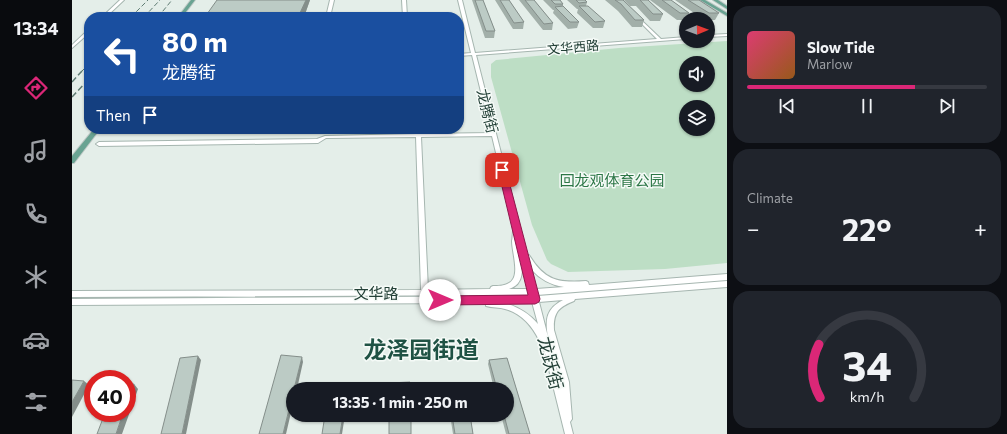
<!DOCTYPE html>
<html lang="en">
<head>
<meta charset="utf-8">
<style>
	:root { --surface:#171b24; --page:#20242c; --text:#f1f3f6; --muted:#9ea1a6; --line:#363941; --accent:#db2777 }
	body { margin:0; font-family:Commissioner,"Noto Sans SC",sans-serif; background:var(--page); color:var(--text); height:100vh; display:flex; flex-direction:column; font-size:15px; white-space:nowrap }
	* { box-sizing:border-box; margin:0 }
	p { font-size:13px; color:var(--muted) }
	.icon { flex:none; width:22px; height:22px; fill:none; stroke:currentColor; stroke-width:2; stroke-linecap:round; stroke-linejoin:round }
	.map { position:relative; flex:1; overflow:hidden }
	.panel { display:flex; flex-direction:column; gap:6px; padding:6px; background:#0d0f14; width:280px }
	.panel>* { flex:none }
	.hud { position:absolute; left:12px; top:12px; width:380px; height:122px; border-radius:16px; box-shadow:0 1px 3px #0004; background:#1a4fa0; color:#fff; overflow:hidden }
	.needle { width:26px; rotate:89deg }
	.tools { position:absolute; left:607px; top:12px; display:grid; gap:8px }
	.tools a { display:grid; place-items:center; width:36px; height:36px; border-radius:50%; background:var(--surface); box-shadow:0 1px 3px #0004; font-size:20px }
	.speed { position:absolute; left:12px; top:370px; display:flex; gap:8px; font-size:20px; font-weight:700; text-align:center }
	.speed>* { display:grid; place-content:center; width:52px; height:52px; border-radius:50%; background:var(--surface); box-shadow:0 1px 3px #0004; line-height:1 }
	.speed .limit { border:6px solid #d22; background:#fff; color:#111 }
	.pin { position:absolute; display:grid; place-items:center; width:34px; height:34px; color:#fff; margin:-17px; border-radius:8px; box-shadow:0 2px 6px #0006 }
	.me { position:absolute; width:44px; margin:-22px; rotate:90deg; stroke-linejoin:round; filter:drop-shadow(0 0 3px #0008) }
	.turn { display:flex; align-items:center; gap:14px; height:84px; padding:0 12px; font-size:18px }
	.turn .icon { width:52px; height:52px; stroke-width:2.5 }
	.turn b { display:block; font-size:28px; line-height:34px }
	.then { display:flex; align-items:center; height:38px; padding:0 12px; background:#0003; gap:8px; font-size:15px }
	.big { font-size:30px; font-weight:700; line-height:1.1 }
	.panel .widget { flex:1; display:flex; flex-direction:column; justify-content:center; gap:6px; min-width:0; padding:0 14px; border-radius:16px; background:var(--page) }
	.panel .dial { align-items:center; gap:0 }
	.dial svg { height:104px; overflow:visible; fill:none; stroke:var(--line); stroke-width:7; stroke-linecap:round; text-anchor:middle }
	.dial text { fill:var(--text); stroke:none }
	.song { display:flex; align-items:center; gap:12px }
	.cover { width:48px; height:48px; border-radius:6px; background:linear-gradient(135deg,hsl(340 70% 55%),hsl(30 70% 35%)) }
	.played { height:4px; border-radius:2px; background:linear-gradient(90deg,var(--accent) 70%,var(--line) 70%) }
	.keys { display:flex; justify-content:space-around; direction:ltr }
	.heat { display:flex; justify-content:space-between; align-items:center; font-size:22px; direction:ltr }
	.trip { position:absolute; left:214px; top:382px; width:228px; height:40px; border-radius:20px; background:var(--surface); box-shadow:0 1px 3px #0004; font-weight:700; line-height:40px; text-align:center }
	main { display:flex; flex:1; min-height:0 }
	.tab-bar { display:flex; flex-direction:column; width:72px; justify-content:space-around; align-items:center; background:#090b0e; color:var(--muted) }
	.tab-bar .icon { width:28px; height:28px }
	.tab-bar .active { color:var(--accent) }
	.tab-bar b { font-size:18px; color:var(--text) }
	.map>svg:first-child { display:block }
	.green { fill:#bddec5; fill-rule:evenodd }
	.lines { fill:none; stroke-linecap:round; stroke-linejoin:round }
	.minor-casing { stroke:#a6b6b0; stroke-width:2 }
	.major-casing { stroke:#c1cac7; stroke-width:2 }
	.minor { fill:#fff; fill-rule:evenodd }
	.major { fill:#69a392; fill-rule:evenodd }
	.rail-far1 { stroke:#5e7b72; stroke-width:1; stroke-dasharray:5 2.5; stroke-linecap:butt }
	.rail { stroke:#5e7b72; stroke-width:1.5; stroke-dasharray:6 3; stroke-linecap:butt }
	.wall { fill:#a2afa9 }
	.shaded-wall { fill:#848e8a }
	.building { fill:#bccbc5; stroke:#848e8a }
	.route { fill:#db2777; stroke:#8e194d }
	.labels { text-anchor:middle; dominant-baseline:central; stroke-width:3; stroke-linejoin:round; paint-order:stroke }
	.far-street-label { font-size:13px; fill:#234037; stroke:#f5faf7 }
	.street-label { font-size:15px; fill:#234037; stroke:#f5faf7 }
	.park-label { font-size:15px; fill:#2d7747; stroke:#f5faf7 }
	.near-street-label { font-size:18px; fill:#234037; stroke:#f5faf7 }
	.near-district-label { font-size:23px; font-weight:bold; fill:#1f5244; stroke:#f5faf7 }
</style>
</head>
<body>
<main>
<nav class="tab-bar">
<b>13:34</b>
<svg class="icon active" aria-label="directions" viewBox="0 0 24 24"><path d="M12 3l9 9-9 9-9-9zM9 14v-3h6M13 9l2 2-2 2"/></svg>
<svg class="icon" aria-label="music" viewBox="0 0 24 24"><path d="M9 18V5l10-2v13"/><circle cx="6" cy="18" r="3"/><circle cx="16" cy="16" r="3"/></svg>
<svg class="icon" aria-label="phone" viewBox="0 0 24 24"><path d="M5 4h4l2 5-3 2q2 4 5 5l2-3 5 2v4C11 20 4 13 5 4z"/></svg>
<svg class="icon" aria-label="climate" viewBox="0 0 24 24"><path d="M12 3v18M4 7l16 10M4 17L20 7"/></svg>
<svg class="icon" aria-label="car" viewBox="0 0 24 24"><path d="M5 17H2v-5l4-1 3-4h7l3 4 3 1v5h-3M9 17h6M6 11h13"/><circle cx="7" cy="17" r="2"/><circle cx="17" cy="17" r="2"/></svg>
<svg class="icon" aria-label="filters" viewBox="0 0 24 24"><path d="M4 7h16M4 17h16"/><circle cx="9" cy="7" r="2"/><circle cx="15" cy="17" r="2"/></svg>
</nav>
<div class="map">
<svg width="655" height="434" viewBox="0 0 655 434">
	<rect width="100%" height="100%" fill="#e4eee9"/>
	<path class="green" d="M655,41V263L593,269L496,272L479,264L475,260L460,225L419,77V64L424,60L547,48ZM614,63H636V85H614ZM614,107H636V129H614Z"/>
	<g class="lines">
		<defs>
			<path id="minor" d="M48,0H52L34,17H30Z
				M258,0H262L258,17H254Z
				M330,0H334L335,17H331Z
				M386,0H390L403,53L585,39L564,18L566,17L589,39L614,37V39L404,55L455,255H457C473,281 486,283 514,281L516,282L517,285L655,274V280L465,295L466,296L655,281V287L503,299L502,301C487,307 481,312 482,330L497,382L500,419L498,422L501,434H493L470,341L467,340C460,326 449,313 433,309C427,307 421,308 414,306V303L0,305V299L459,296V295L0,297V291L349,290L344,137L254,138L246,143L27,146L24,144L27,142L245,139L253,136L344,134V129H348L349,134L419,133L400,55L387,56V54L399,53ZM420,136L442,229C440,233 441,237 440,241C440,253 449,277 437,283C432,286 426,286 421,286L419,287L418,289L356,290L349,137ZM447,247L457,289H437C456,283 449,262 447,247ZM459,269C468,279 478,285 492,287L464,289ZM491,300C474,309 473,319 476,337L467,302ZM460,302L466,324C457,313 446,307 433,303ZM479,349L487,375L490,389Z
				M16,30H17V33L0,48V45Z
				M655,34V36L636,37V35Z"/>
			<path id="major" d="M119,0H123L110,17H106Z
				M628,0H633L655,13V16Z
				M641,0H646L655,6V9Z
				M22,129H28L2,163H0V156Z"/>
		</defs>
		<use href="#minor" class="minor-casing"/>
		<use href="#major" class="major-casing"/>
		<use href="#minor" class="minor"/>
		<use href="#major" class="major"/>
		<path class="rail-far1" d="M59,17L76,0
			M72,17L88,0
			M86,17L100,0
			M9,72L17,64"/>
		<path class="rail" d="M0,82L10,71
			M0,97L17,79"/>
	</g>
	<path class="wall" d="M238,0L232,17H136L135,14Z
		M400,0H411L423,31L422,38H413Z
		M423,0H437L452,22L451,29H441Z
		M447,0H462L481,23L480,30H471Z
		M471,0H488L491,4V6L507,22L505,28L496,29L481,13L482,10H481Z
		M495,0H513L515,2L514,6L533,21L531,28H521L505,13L506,9H505Z
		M533,0H576L591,14L588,21H578L564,6H558L552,0V1L572,20L570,27H560L546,11Z
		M578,0H599L617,13L614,20H605Z
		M603,0H627L647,13L643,20H636V19H631Z
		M435,358L458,434H434L429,415H435V389H422L416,364L417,360Z
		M378,415H398L401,434H381Z"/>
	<path class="shaded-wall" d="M234,0H238L232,17H229L228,13Z
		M126,356L129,360L114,434H110Z
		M230,357L231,362L225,389H222Z
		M12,381L17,385L0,417V402Z
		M62,384L66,389L50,434H44L51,413H55V403Z
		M221,393V404L214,434H211Z
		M271,415H273L270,434H268Z"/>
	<path class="building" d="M145,0H234L228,13L135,14Z
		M403,0H411L423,31H414Z
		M428,0H437L452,22L442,23Z
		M453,0H462L481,23L472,24Z
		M479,0H488L491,4H483Z
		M504,0H513L515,2L507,3Z
		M543,0H551L572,20H563L549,4Z
		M568,0H576L591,14H581Z
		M590,0H599L617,13H608Z
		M616,0H627L647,13H637Z
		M491,6L507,22H498L483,7Z
		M507,6H516L533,21L523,22Z
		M209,355L230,357L222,389H221V393L211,434H187Z
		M126,356L110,434H89L108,358Z
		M435,358L458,434H437L432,415H435V389H425L417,360Z
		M0,380L12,381L0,402Z
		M338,382V389H317V383Z
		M259,383L276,385L275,389H258Z
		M391,383L392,389H375L374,385Z
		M62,384L55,403V385Z
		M33,413H51L44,434H25Z
		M253,415H271L268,434H250Z
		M317,415H339V434H317Z
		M380,415H398L401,434H383Z"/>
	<path class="route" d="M430,167L434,170L468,299L467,302L463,304L368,305L365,303L363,300L365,297L368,296L456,295L426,170Z"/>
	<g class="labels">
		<g class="far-street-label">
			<text transform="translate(501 47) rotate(-5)">文华西路</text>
		</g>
		<g class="street-label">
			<text transform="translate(416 111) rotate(76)">龙腾街</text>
			<text x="304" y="293">文华路</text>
		</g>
		<g class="park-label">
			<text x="540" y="180">回龙观体育公园</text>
		</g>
		<g class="near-street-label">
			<text transform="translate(479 363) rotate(76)">龙跃街</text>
		</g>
		<g class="near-district-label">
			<text x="349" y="349">龙泽园街道</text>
		</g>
	</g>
</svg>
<div class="tools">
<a><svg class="needle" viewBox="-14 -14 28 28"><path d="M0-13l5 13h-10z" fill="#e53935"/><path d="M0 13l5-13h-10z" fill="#9ea1a6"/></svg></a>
<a><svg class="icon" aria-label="sound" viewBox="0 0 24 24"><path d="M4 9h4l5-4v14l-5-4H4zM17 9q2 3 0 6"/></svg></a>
<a><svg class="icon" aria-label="layers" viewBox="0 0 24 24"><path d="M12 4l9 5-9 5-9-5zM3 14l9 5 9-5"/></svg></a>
</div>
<div class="speed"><div class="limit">40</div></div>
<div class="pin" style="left:430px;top:170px;background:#d93025"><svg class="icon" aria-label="arrive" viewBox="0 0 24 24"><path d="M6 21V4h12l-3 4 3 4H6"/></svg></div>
<svg class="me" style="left:368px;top:300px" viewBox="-20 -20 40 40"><circle r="19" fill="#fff"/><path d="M0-13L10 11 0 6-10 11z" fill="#db2777"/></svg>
<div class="trip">13:35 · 1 min · 250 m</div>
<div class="hud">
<div class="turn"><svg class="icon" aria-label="left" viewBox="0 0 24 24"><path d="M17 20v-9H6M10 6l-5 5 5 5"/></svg><div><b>80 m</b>龙腾街</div></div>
<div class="then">Then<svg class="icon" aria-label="arrive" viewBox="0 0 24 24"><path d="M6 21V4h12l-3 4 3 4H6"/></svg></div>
</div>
</div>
<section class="panel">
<div class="widget">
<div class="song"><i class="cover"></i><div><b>Slow Tide</b><p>Marlow</p></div></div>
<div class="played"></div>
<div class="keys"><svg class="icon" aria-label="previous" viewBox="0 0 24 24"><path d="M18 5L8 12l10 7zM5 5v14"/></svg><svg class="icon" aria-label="pause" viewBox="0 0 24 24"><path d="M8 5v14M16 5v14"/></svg><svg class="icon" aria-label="next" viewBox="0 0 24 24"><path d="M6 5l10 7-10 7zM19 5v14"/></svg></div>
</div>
<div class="widget"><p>Climate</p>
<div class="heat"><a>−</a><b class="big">22°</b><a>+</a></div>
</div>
<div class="widget dial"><svg viewBox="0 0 100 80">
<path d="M14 69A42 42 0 1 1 86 69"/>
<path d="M14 69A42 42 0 0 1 13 28" stroke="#db2777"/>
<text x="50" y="56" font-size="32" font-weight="700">34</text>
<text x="50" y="72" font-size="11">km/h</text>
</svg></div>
</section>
</main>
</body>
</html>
